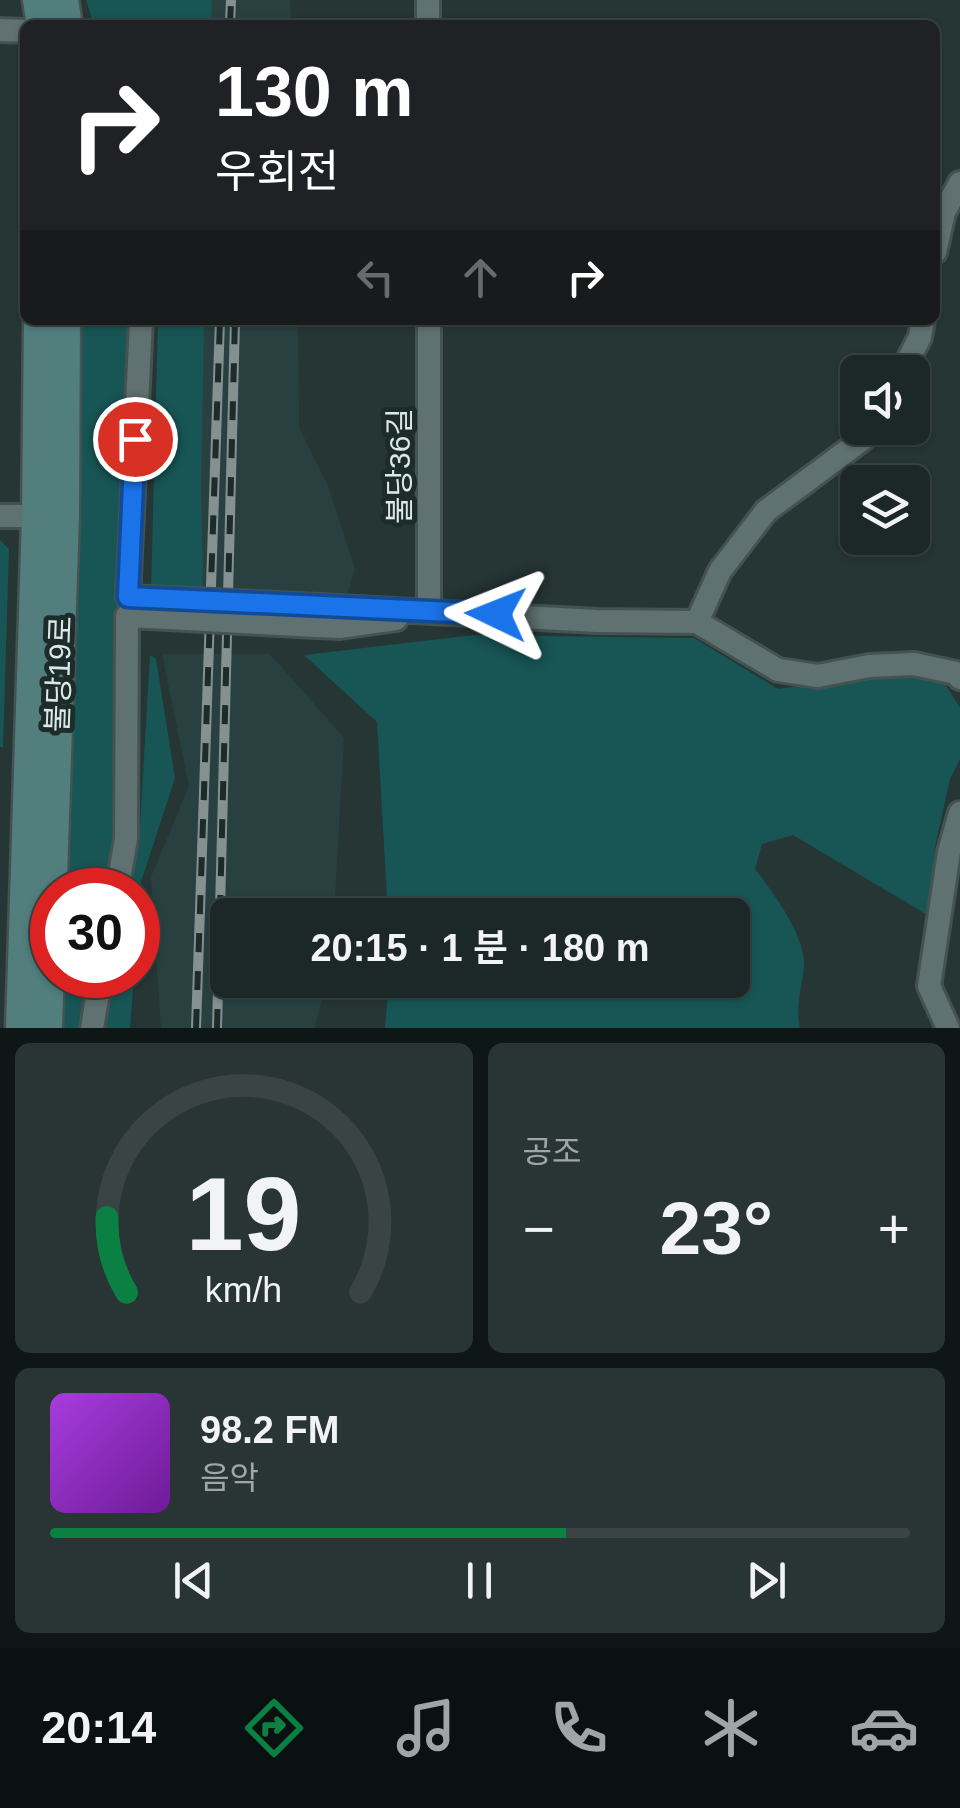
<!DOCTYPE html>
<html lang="ko">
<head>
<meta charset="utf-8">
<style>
	:root { --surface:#1c2828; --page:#293434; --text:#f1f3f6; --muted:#a0a6a8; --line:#3a4445; --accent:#0b8043 }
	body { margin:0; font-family:Helvetica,"Noto Sans KR",sans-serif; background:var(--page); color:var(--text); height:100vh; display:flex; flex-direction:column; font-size:38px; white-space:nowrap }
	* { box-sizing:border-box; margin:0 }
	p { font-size:32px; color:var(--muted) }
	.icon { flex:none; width:55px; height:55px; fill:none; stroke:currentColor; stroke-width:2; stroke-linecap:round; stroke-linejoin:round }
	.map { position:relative; height:1028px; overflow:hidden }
	.details { display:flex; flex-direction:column; gap:15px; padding:15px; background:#0f1616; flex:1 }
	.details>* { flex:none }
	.guide { position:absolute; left:20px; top:20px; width:920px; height:305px; border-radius:15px; box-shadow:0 2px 8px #0004,0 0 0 2px var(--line); background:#202124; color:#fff; overflow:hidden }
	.buttons { position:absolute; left:840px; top:355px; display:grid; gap:20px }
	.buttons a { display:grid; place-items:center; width:90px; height:90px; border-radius:15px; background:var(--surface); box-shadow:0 2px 8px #0004,0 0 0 2px var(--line); font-size:50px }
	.speed { position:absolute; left:30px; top:868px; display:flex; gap:20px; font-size:50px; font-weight:700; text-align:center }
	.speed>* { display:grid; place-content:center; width:130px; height:130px; border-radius:50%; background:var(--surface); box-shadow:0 2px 8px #0004,0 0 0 2px var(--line); line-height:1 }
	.speed .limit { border:15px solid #d22; background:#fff; color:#111 }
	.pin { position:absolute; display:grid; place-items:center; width:85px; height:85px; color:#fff; margin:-42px; border:5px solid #fff; border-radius:50%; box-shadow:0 2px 10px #0007 }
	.me { position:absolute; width:110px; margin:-55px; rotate:272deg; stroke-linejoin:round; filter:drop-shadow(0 0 8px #0008) }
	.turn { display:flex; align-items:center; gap:35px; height:210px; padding:0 30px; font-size:45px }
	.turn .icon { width:130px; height:130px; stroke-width:2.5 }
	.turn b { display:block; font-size:70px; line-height:85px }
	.lanes { display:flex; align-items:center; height:95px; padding:0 30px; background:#0003; justify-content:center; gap:50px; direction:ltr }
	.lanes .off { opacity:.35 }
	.big { font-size:75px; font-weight:600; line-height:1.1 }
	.details .widget { flex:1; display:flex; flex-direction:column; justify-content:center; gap:15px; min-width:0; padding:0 35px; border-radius:15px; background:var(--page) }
	.details .dial { align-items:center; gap:0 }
	.dial svg { height:260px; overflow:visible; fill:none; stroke:var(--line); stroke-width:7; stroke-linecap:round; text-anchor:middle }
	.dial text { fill:var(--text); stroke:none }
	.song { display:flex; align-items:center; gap:30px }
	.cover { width:120px; height:120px; border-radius:15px; background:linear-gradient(135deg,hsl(280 70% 55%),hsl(280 70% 35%)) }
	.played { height:10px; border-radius:5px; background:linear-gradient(90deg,var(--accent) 60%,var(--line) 60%) }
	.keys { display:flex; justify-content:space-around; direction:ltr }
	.heat { display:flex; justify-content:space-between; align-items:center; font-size:55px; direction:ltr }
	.details .tiles { flex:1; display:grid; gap:15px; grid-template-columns:1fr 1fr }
	.widget:last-child { grid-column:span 2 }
	.trip { position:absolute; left:210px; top:898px; width:540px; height:100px; border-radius:15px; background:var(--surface); box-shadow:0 2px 8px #0004,0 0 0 2px var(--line); font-weight:600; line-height:100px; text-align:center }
	.dock { display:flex; height:160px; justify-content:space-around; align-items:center; background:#0b1010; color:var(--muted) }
	.dock .icon { width:70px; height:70px }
	.dock .current { color:var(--accent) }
	.dock b { font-size:45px; color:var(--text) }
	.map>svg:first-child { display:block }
	.built { fill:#284140 }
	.green { fill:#175655 }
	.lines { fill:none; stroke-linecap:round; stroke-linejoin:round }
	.street-casing { stroke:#445251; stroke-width:28 }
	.secondary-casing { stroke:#445251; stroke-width:35 }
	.street { stroke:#5f7170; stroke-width:22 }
	.secondary { stroke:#527e7d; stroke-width:30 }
	.rail-casing { stroke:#849190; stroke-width:10 }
	.rail { stroke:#1c2c2b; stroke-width:6; stroke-dasharray:19; stroke-linecap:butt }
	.street-bridge-casing { stroke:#445251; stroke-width:28; stroke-linecap:butt }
	.street-bridge { stroke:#5f7170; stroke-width:22 }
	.route-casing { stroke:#114b97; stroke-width:25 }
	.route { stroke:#1a73e8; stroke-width:18 }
	.labels { text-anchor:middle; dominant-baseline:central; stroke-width:10; stroke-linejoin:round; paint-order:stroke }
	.street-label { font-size:30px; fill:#dde7e6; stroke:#1c2c2b }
</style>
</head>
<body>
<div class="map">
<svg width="960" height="1028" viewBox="0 0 960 1028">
	<rect width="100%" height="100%" fill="#263635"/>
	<path class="built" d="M206,0H290L291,25H205Z
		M191,320H298L299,427L328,486L355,569L344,605L171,598Z
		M162,654H270L344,738L334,915H228V980H326L315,1028H161L151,877L189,786Z"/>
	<path class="green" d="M86,0H212L211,25H98L92,19Z
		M81,320H139L125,767L109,890H69L76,656Z
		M158,320H204L201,488L203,594L151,591Z
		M0,540L9,549L3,747H0Z
		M474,635L694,638L778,689L888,673L945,684L960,708V759L950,779L935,847L931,917L793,835L762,844L755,869C772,891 806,936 804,966C802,990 795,1003 800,1028H385L389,980H732V915H388L377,722L304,655Z
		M150,655L156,659L175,778L141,882L138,932V890H129L140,827Z
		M66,975H93L85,1028H64Z
		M113,975H134L130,1028H102Z"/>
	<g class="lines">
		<defs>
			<path id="street" d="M428,0V25
				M0,30L25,31
				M935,252L944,212L960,183
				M141,320L128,597L149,598
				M429,320V612
				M902,372L920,337L923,320
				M0,516H51
				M319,606L597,621L697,622L778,670L818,676L869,666L914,664L956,673L960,678
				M697,622L720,571L766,511L863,439L871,428
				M317,626L340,627L396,619
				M117,890L126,839L127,616L149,617
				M92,1028L101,975
				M948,1028L929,986L949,852L960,813"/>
			<path id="secondary" d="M38,0L42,25
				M63,0L67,25
				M21,1028L37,517L39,320
				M47,1028L64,516L65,320"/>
		</defs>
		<use href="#street" class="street-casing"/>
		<use href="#secondary" class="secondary-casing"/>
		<use href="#street" class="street"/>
		<use href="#secondary" class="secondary"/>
		<defs>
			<path id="rail" d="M230,25L231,0
				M196,1028L220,320
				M217,1028L235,320"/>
		</defs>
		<use href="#rail" class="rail-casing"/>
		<use href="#rail" class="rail"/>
		<defs>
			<path id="street-bridge" d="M149,598L319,606
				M149,617L317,626"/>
		</defs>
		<use href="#street-bridge" class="street-bridge-casing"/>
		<use href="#street-bridge" class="street-bridge"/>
	</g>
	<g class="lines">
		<defs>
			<path id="route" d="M135,439L128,597L496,614"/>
		</defs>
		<use href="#route" class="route-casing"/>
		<use href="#route" class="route"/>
	</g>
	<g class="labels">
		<g class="street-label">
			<text transform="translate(399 466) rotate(-90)">불당36길</text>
			<text transform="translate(59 674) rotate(-88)">불당19로</text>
		</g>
	</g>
</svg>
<div class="buttons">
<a><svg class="icon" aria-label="sound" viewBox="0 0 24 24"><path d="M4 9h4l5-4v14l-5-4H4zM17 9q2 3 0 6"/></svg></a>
<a><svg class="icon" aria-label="layers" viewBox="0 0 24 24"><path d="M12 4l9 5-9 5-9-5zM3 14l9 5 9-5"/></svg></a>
</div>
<div class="speed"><div class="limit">30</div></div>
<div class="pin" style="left:135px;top:439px;background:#d93025"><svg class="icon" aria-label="arrive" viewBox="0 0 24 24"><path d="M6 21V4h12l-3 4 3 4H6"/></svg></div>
<svg class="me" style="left:496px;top:614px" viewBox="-20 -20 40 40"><path d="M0-17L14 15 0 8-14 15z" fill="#1a73e8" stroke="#fff" stroke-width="4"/></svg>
<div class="trip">20:15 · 1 분 · 180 m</div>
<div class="guide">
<div class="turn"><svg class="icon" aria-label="right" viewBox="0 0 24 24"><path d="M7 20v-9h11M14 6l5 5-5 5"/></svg><div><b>130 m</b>우회전</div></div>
<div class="lanes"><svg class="icon off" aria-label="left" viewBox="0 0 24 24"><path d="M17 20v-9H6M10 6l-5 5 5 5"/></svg><svg class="icon off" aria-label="ahead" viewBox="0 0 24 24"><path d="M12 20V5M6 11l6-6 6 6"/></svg><svg class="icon" aria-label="right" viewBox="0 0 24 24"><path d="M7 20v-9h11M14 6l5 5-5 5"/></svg></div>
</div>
</div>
<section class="details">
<div class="tiles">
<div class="widget dial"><svg viewBox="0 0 100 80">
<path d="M14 69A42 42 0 1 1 86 69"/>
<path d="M14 69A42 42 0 0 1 8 46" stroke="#0b8043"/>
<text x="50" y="56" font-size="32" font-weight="700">19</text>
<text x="50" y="72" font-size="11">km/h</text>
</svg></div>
<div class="widget"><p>공조</p>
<div class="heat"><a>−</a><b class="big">23°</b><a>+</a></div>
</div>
<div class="widget">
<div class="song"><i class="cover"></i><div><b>98.2 FM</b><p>음악</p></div></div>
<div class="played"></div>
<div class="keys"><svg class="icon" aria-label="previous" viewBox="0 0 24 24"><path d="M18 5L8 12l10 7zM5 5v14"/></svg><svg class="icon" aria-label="pause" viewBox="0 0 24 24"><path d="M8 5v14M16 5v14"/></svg><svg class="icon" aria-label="next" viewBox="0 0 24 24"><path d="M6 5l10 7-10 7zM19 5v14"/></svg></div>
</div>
</div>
</section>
<nav class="dock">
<b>20:14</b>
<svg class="icon current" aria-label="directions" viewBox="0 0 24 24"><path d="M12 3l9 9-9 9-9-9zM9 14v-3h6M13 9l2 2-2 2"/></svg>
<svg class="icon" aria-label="music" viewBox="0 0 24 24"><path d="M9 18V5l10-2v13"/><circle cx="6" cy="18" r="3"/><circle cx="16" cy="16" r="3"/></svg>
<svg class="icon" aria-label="phone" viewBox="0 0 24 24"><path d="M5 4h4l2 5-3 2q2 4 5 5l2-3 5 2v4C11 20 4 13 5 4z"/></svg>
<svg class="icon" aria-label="climate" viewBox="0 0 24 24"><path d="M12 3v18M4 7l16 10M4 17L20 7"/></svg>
<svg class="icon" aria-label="car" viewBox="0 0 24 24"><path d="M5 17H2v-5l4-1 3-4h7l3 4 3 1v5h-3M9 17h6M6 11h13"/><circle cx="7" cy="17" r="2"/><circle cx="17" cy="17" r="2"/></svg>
</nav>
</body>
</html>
